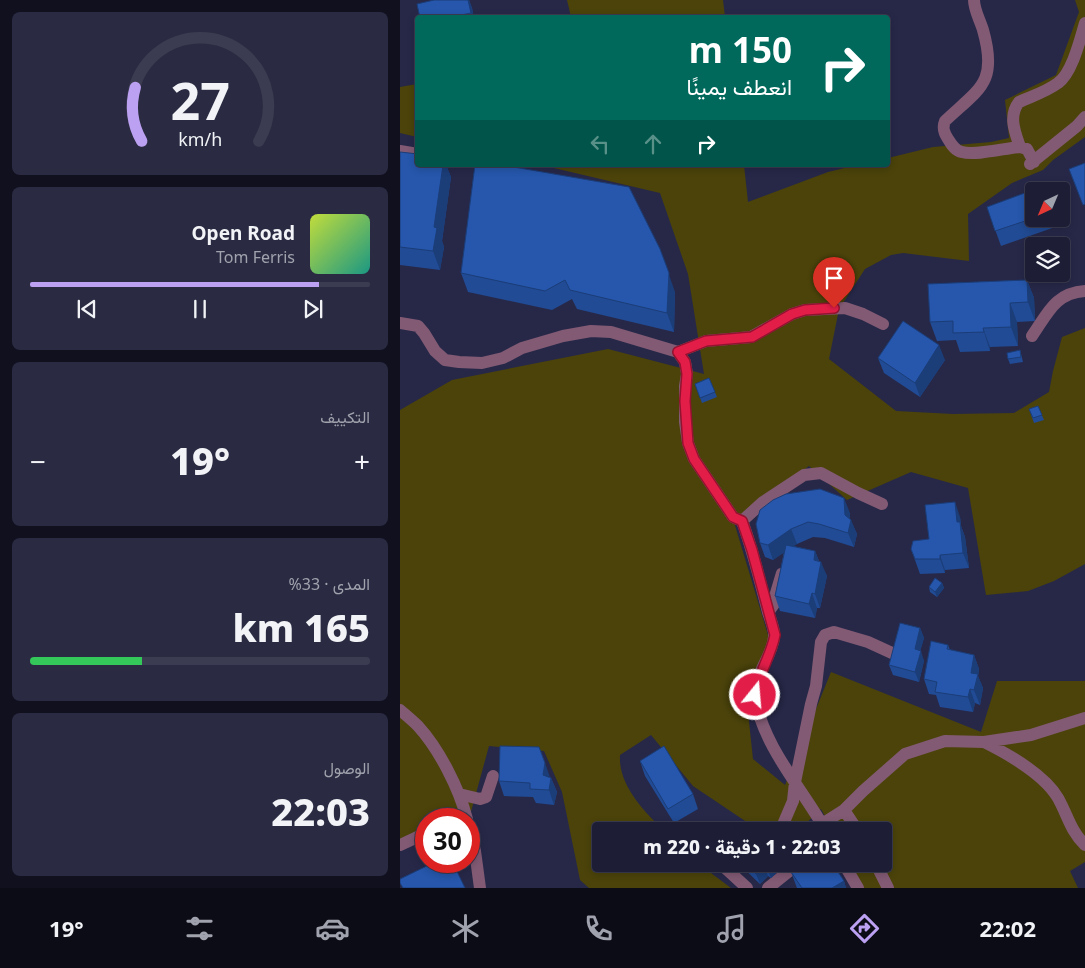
<!DOCTYPE html>
<html lang="ar">
<head>
<meta charset="utf-8">
<style>
	:root { --surface:#1d1e36; --page:#2a2b42; --text:#f1f3f6; --muted:#a0a2ad; --line:#3b3c51; --accent:#bca0f2 }
	body { margin:0; font-family:"Noto Sans",Vazirmatn,sans-serif; background:var(--page); color:var(--text); direction:rtl; height:100vh; display:flex; flex-direction:column; font-size:19px; white-space:nowrap }
	* { box-sizing:border-box; margin:0 }
	p { font-size:16px; color:var(--muted) }
	.icon { flex:none; width:28px; height:28px; fill:none; stroke:currentColor; stroke-width:2; stroke-linecap:round; stroke-linejoin:round }
	.map { position:relative; flex:1; overflow:hidden; direction:ltr }
	.panel { display:flex; flex-direction:column; gap:12px; padding:12px; background:#10101e; width:400px }
	.panel>* { flex:none }
	.top-card { position:absolute; left:15px; top:15px; width:475px; height:152px; border-radius:5px; box-shadow:0 2px 8px #0003,0 0 0 1px var(--line); direction:rtl; background:#00695c; color:#fff; overflow:hidden }
	.needle { width:32px; rotate:224deg }
	.buttons { position:absolute; left:625px; top:182px; display:grid; gap:10px }
	.buttons a { display:grid; place-items:center; width:45px; height:45px; border-radius:5px; background:var(--surface); box-shadow:0 2px 8px #0003,0 0 0 1px var(--line); font-size:25px }
	.speed { position:absolute; left:15px; top:808px; display:flex; gap:10px; font-size:25px; font-weight:700; text-align:center }
	.speed>* { display:grid; place-content:center; width:65px; height:65px; border-radius:50%; background:var(--surface); box-shadow:0 2px 8px #0003,0 0 0 1px var(--line); line-height:1 }
	.speed .limit { border:8px solid #d22; background:#fff; color:#111 }
	.pin { position:absolute; display:grid; place-items:center; width:42px; height:42px; color:#fff; margin:-51px -21px; border-radius:50% 50% 50% 0; rotate:-45deg; box-shadow:0 0 5px #0007 }
	.pin .icon { rotate:45deg }
	.me { position:absolute; width:55px; margin:-28px; rotate:17deg; stroke-linejoin:round; filter:drop-shadow(0 0 4px #0008) }
	.turn { display:flex; align-items:center; gap:18px; height:105px; padding:0 15px; font-size:22px }
	.turn .icon { width:65px; height:65px; stroke-width:2.5 }
	.turn b { display:block; font-size:35px; line-height:42px }
	.lanes { display:flex; align-items:center; height:48px; padding:0 15px; background:#0003; justify-content:center; gap:25px; direction:ltr }
	.lanes .off { opacity:.35 }
	.big { font-size:38px; font-weight:800; line-height:1.1 }
	.panel .card { flex:1; display:flex; flex-direction:column; justify-content:center; gap:8px; min-width:0; padding:0 18px; border-radius:8px; background:var(--page) }
	.panel .dial { align-items:center; gap:0 }
	.dial svg { height:130px; overflow:visible; fill:none; stroke:var(--line); stroke-width:7; stroke-linecap:round; text-anchor:middle }
	.dial text { fill:var(--text); stroke:none }
	.song { display:flex; align-items:center; gap:15px }
	.cover { width:60px; height:60px; border-radius:8px; background:linear-gradient(135deg,hsl(70 70% 55%),hsl(170 70% 35%)) }
	.played { height:5px; border-radius:2px; background:linear-gradient(90deg,var(--accent) 85%,var(--line) 85%) }
	.keys { display:flex; justify-content:space-around; direction:ltr }
	.heat { display:flex; justify-content:space-between; align-items:center; font-size:28px; direction:ltr }
	.charge { height:8px; border-radius:4px; background:linear-gradient(90deg,#34c759 33%,var(--line) 0) }
	.trip { position:absolute; left:192px; top:822px; width:300px; height:50px; border-radius:5px; background:var(--surface); box-shadow:0 2px 8px #0003,0 0 0 1px var(--line); font-weight:800; line-height:50px; text-align:center; direction:rtl }
	.menu { display:flex; height:80px; justify-content:space-around; align-items:center; background:#0c0c16; color:var(--muted) }
	.menu .icon { width:35px; height:35px }
	.menu .selected { color:var(--accent) }
	.menu b { font-size:22px; color:var(--text) }
	main { display:flex; flex:1; min-height:0 }
	.map>svg:first-child { display:block }
	.green { fill:#4b430a }
	.lines { fill:none; stroke-linecap:round; stroke-linejoin:round }
	.lane { stroke:#825a74; stroke-width:10 }
	.street { stroke:#825a74; stroke-width:12 }
	.wall { fill:#214b94 }
	.shaded-wall { fill:#1b3d78 }
	.building { fill:#2657ac; stroke:#1b3d78 }
	.route-casing { stroke:#92132f; stroke-width:12 }
	.route { stroke:#e11d48; stroke-width:9 }
</style>
</head>
<body>
<main>
<div class="map">
<svg width="685" height="888" viewBox="0 0 685 888">
	<rect width="100%" height="100%" fill="#272848"/>
	<path class="green" d="M167,0H323L325,17H171Z
		M675,0H685V137L653,160L643,170L612,183L568,214L569,261L503,253L491,255L465,269L439,309L429,359L496,411L553,414L614,413L649,392L653,371L662,337L685,328V564L654,581L628,591L586,595L568,488L511,472L447,500L409,466L334,522L371,645L347,703L353,759L385,785L431,672L581,732L597,681H685V862L670,871L678,888H463L450,864H484V831H433L421,809L398,831H360L293,786L251,735L220,755C218,785 244,811 264,831H201V864H299L331,888H189L180,880L162,792L144,751L89,746L69,819H26V838L0,843V410L52,380L208,349L304,374L288,274L260,193L141,165H344L348,202L428,172L457,165H488V158L533,147L591,142L609,138L605,100L656,75L679,12Z
		M17,84H18L17,137L0,133V87Z"/>
	<g class="lines">
		<path class="lane" d="M369,613L376,603L375,593L381,573"/>
		<path class="street" d="M574,0C574,10 580,20 583,30C598,83 580,88 545,121C542,128 544,133 548,139C551,144 555,151 562,152C575,156 606,148 620,147L627,149L634,162
			M620,147C615,132 608,116 619,102C632,96 646,92 658,83C672,73 680,40 685,23
			M0,151L18,154
			M630,164L677,126L685,117
			M0,323L18,326L24,333L35,351L45,360L59,362L82,363L103,358L122,348L163,336L191,331L211,332L278,352L285,362L287,374L285,386V422L288,443L294,459L325,505L333,517L342,521
			M632,336C648,313 655,293 685,291
			M278,352L306,341L351,337L392,314L405,310L445,308L463,314L483,324
			M0,710C6,715 12,720 18,726C39,749 59,788 67,819
			M584,742C608,754 644,774 658,798C668,816 670,830 685,845
			M59,794L80,799L86,797L93,776
			M444,810L458,831
			M53,819L65,812
			M384,822L393,801L395,782L411,704L416,686L421,642L425,635L434,632L468,642L492,653
			M69,827L75,851L80,888
			M421,831L422,824L444,810L463,791L505,754L545,741L584,742L631,735L685,718
			M426,831C402,788 364,748 355,698C352,677 372,658 374,637C375,629 370,619 368,612C360,581 353,550 342,521L363,502L404,475L421,473L458,493L482,504
			M0,845L26,833
			M321,864L347,888
			M444,864L458,888
			M476,864L488,888
			M368,888L398,864"/>
	</g>
	<path class="wall" d="M34,0H69L72,8L74,18H20Z
		M0,152L18,165H46L51,177L42,241L44,247L40,270L0,265Z
		M75,165L275,292L274,332L177,309L172,299L152,310L68,292L61,273Z
		M634,191V219H657L658,226L601,246L587,207Z
		M627,280L634,298L635,321L617,322L618,346L590,347V351L560,352L556,340L537,341L530,322Z
		M620,350L623,362L610,364L608,359Z
		M478,358L545,360L520,397L484,373Z
		M309,378L317,397L302,403L295,384Z
		M638,406L644,420L634,423L629,409Z
		M450,513V519L457,534L454,547L425,538L413,537L397,544L393,546L415,551L419,561L427,576L420,608H417L415,618L380,611L375,596L384,552L373,560L365,557L360,543L356,524Z
		M560,517L561,526L565,537L569,568L545,570V573L520,574L511,549L529,539Z
		M542,583L544,588L537,597L530,592L529,587Z
		M520,628L524,638L520,651L524,661L519,682L493,675L489,665Z
		M548,645L550,650L574,655L579,669L578,676L583,688L580,705L575,703L573,712L540,707L536,695L529,694L524,679Z
		M240,761L293,794L298,809L274,823L245,776Z
		M150,777L151,778L157,792L154,805L136,803L133,797L104,796L99,781Z
		M339,864H382L383,866L371,878L368,876L360,884Z
		M391,872L444,881L446,888H397Z"/>
	<path class="shaded-wall" d="M68,0H69L72,8L74,18H72L71,13Z
		M43,165H46L51,177L42,241L44,247L40,270L33,251L34,227Z
		M260,249L275,292L274,332L267,313Z
		M627,280L634,298L635,321L628,302Z
		M610,303L617,322L618,346L611,327Z
		M583,328L590,347V351L584,332Z
		M539,345L545,360L520,397L515,383Z
		M444,498L450,513V525L451,520L457,534L454,547L448,533L445,515Z
		M555,502L560,517L561,526L565,537L569,568L563,553L557,522Z
		M391,529L397,544L373,560L368,545Z
		M415,551L421,566V562L427,576L420,608L415,594L414,560Z
		M540,555L545,570V573L540,559Z
		M542,583L544,588L537,597L535,592Z
		M412,593L417,608L415,618L409,604Z
		M520,628L524,638L518,659L515,649Z
		M521,651L524,661L519,682L515,672Z
		M574,655L579,669L578,676L583,688L580,705L574,690L571,673Z
		M570,689L575,703L573,712L568,697Z
		M145,763L150,777L143,775Z
		M151,778L157,792L154,805L149,790Z
		M372,864H382L383,866L371,878L367,868Z
		M364,866L368,876L360,884L356,874Z
		M444,881L446,888H432Z"/>
	<path class="building" d="M34,0H68L71,13L61,15L62,18H20L17,4Z
		M0,152L18,154V165H43L34,227L37,228L33,251L0,247Z
		M685,163V204L683,205L669,169Z
		M75,165H102L229,187L260,249L269,273L267,313L170,290L165,280L145,291L61,273Z
		M649,184L650,191H634V218L595,231L587,207Z
		M627,280L628,302L610,303L611,327L583,328L584,332L553,333V321L530,322L528,284Z
		M503,321L539,345L515,383L478,358Z
		M620,350L621,357L608,359L607,353Z
		M309,378L315,392L300,398L295,384Z
		M638,406L642,415L633,418L629,409Z
		M420,489L444,498L445,515L451,520L448,533L419,524L408,522L391,529L368,545L360,543L356,524L360,510L373,500L386,494Z
		M555,502L557,522H560L563,553L540,555V559H515L511,549L513,541L529,539L525,505Z
		M386,545L415,551L414,560L421,562L415,594L412,593L409,604L375,596Z
		M535,578L542,583L535,592L529,587Z
		M500,623L520,628L515,649L521,651L515,672L489,665Z
		M531,641L548,645L547,649L574,655L571,673L578,674L574,690L570,689L568,697L535,692L537,682L524,679Z
		M100,746L139,747L145,763L143,775L151,778L149,790L130,789V783L99,781Z
		M264,746L293,794L268,809L240,761Z
		M350,827L355,831H345Z
		M37,861H52L65,888H3L0,883V879Z
		M346,864H372L367,868L364,866L356,874Z
		M404,864H433L444,881L432,888H402L391,872Z"/>
	<g class="lines">
		<defs>
			<path id="route" d="M355,695C358,674 371,656 375,635L352,550L342,521L333,517L325,505L294,459L288,443L285,401L287,374L285,362L278,352L306,341L352,337L392,314L405,310L434,308"/>
		</defs>
		<use href="#route" class="route-casing"/>
		<use href="#route" class="route"/>
	</g>
</svg>
<div class="buttons">
<a><svg class="needle" viewBox="-14 -14 28 28"><path d="M0-13l5 13h-10z" fill="#e53935"/><path d="M0 13l5-13h-10z" fill="#a0a2ad"/></svg></a>
<a><svg class="icon" aria-label="layers" viewBox="0 0 24 24"><path d="M12 4l9 5-9 5-9-5zM3 14l9 5 9-5"/></svg></a>
</div>
<div class="speed"><div class="limit">30</div></div>
<div class="pin" style="left:434px;top:308px;background:#d93025"><svg class="icon" aria-label="arrive" viewBox="0 0 24 24"><path d="M6 21V4h12l-3 4 3 4H6"/></svg></div>
<svg class="me" style="left:355px;top:695px" viewBox="-20 -20 40 40"><circle r="17" fill="#e11d48" stroke="#fff" stroke-width="3"/><path d="M0-11L8 9 0 5-8 9z" fill="#fff"/></svg>
<div class="trip">22:03 · 1 دقيقة · 220 m</div>
<div class="top-card">
<div class="turn"><svg class="icon" aria-label="right" viewBox="0 0 24 24"><path d="M7 20v-9h11M14 6l5 5-5 5"/></svg><div><b>150 m</b>انعطف يمينًا</div></div>
<div class="lanes"><svg class="icon off" aria-label="left" viewBox="0 0 24 24"><path d="M17 20v-9H6M10 6l-5 5 5 5"/></svg><svg class="icon off" aria-label="ahead" viewBox="0 0 24 24"><path d="M12 20V5M6 11l6-6 6 6"/></svg><svg class="icon" aria-label="right" viewBox="0 0 24 24"><path d="M7 20v-9h11M14 6l5 5-5 5"/></svg></div>
</div>
</div>
<section class="panel">
<div class="card dial"><svg viewBox="0 0 100 80">
<path d="M14 69A42 42 0 1 1 86 69"/>
<path d="M14 69A42 42 0 0 1 10 36" stroke="#bca0f2"/>
<text x="50" y="56" font-size="32" font-weight="700">27</text>
<text x="50" y="72" font-size="11">km/h</text>
</svg></div>
<div class="card">
<div class="song"><i class="cover"></i><div><b>Open Road</b><p>Tom Ferris</p></div></div>
<div class="played"></div>
<div class="keys"><svg class="icon" aria-label="previous" viewBox="0 0 24 24"><path d="M18 5L8 12l10 7zM5 5v14"/></svg><svg class="icon" aria-label="pause" viewBox="0 0 24 24"><path d="M8 5v14M16 5v14"/></svg><svg class="icon" aria-label="next" viewBox="0 0 24 24"><path d="M6 5l10 7-10 7zM19 5v14"/></svg></div>
</div>
<div class="card"><p>التكييف</p>
<div class="heat"><a>−</a><b class="big">19°</b><a>+</a></div>
</div>
<div class="card"><p>المدى · 33%</p><b class="big">165 km</b><div class="charge"></div></div>
<div class="card"><p>الوصول</p><b class="big">22:03</b></div>
</section>
</main>
<nav class="menu">
<b>22:02</b>
<svg class="icon selected" aria-label="directions" viewBox="0 0 24 24"><path d="M12 3l9 9-9 9-9-9zM9 14v-3h6M13 9l2 2-2 2"/></svg>
<svg class="icon" aria-label="music" viewBox="0 0 24 24"><path d="M9 18V5l10-2v13"/><circle cx="6" cy="18" r="3"/><circle cx="16" cy="16" r="3"/></svg>
<svg class="icon" aria-label="phone" viewBox="0 0 24 24"><path d="M5 4h4l2 5-3 2q2 4 5 5l2-3 5 2v4C11 20 4 13 5 4z"/></svg>
<svg class="icon" aria-label="climate" viewBox="0 0 24 24"><path d="M12 3v18M4 7l16 10M4 17L20 7"/></svg>
<svg class="icon" aria-label="car" viewBox="0 0 24 24"><path d="M5 17H2v-5l4-1 3-4h7l3 4 3 1v5h-3M9 17h6M6 11h13"/><circle cx="7" cy="17" r="2"/><circle cx="17" cy="17" r="2"/></svg>
<svg class="icon" aria-label="filters" viewBox="0 0 24 24"><path d="M4 7h16M4 17h16"/><circle cx="9" cy="7" r="2"/><circle cx="15" cy="17" r="2"/></svg>
<b>19°</b>
</nav>
</body>
</html>
